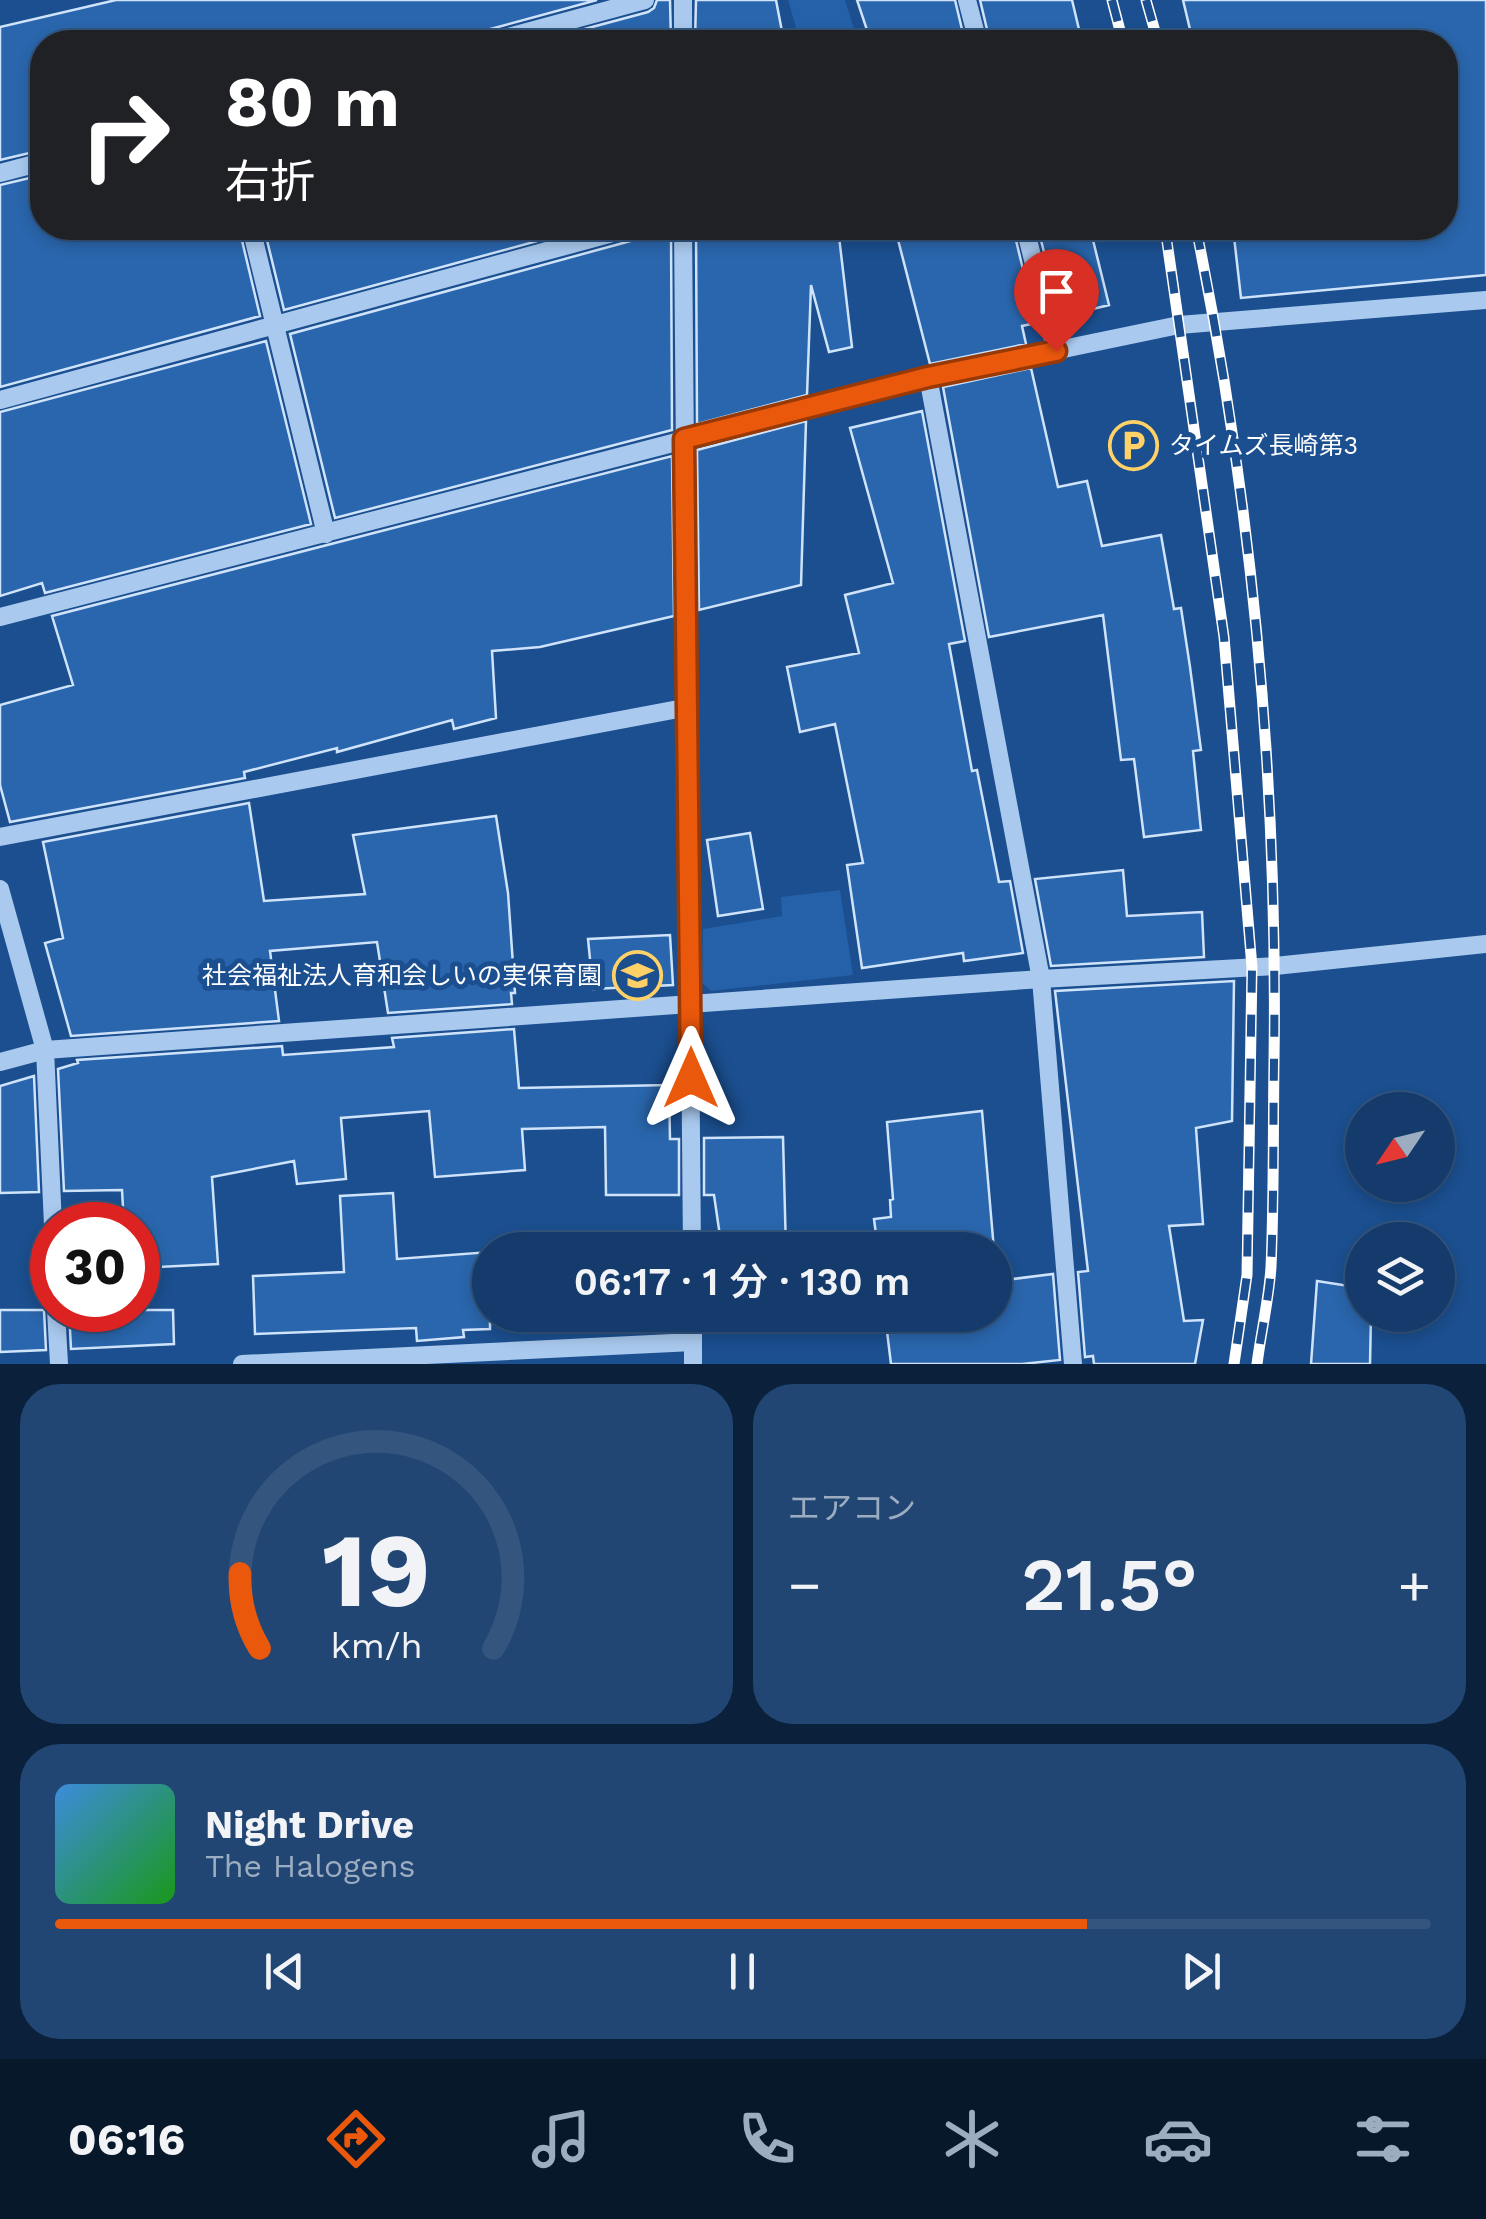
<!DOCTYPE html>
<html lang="ja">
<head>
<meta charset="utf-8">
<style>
	:root { --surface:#143b6b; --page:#214673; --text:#f1f3f6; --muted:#9dadc1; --line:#33557e; --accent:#ea580c }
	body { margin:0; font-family:"Work Sans","Noto Sans JP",sans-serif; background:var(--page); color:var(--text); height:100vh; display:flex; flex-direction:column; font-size:38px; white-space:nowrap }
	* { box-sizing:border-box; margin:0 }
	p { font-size:32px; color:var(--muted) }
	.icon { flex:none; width:55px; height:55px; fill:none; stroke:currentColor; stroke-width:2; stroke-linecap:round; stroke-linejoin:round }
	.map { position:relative; height:1364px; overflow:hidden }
	.details { display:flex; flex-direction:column; gap:20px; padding:20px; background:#0b203b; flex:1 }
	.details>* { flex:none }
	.top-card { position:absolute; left:30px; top:30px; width:1428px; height:210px; border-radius:40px; box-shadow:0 5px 15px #0003,0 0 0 2px var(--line); background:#202124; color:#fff; overflow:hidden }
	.needle { width:65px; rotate:235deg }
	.controls { position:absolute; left:1345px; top:1092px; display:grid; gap:20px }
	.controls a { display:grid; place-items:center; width:110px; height:110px; border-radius:50%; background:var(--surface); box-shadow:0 5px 15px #0003,0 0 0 2px var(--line); font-size:50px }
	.speed { position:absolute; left:30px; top:1202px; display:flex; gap:20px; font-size:50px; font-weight:700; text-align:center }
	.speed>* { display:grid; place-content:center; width:130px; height:130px; border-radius:50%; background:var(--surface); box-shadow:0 5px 15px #0003,0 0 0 2px var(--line); line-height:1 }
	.speed .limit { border:15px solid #d22; background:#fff; color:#111 }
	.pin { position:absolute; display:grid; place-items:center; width:85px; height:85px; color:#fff; margin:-102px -42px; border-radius:50% 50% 50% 0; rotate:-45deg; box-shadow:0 0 10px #0007 }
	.pin .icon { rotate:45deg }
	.me { position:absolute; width:110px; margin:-55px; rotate:0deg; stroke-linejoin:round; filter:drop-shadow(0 0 8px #0008) }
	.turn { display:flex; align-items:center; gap:35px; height:210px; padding:0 30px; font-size:45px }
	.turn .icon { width:130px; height:130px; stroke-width:2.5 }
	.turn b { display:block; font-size:70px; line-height:85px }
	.big { font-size:75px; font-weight:600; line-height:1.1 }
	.details .card { flex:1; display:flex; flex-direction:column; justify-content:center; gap:15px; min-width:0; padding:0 35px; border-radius:40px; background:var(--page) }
	.details .dial { align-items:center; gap:0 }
	.dial svg { height:260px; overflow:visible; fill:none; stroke:var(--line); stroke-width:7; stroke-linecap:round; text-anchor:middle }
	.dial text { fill:var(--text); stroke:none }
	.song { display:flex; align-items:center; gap:30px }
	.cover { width:120px; height:120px; border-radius:15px; background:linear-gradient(135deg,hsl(210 70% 55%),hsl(120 70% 35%)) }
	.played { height:10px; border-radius:5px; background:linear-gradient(90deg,var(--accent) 75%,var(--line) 75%) }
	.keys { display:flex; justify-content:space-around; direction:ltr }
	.heat { display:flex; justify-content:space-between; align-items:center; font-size:55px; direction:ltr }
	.details .tiles { flex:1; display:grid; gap:20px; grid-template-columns:1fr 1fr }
	.card:last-child { grid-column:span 2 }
	.trip { position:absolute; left:472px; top:1232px; width:540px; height:100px; border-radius:50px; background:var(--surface); box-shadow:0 5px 15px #0003,0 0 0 2px var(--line); font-weight:600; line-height:100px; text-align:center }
	.menu { display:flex; height:160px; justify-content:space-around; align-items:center; background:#08182b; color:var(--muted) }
	.menu .icon { width:70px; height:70px }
	.menu .active { color:var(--accent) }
	.menu b { font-size:45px; color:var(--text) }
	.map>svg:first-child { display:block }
	.green { fill:#2461a8 }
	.building { fill:#2a66ad; stroke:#cfe3fa; stroke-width:2.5 }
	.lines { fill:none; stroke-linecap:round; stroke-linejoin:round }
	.minor { stroke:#a9c9ee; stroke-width:18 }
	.rail-casing { stroke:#fff; stroke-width:11 }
	.rail { stroke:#1b4f8f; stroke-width:8; stroke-dasharray:22; stroke-linecap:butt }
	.route-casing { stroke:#983908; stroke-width:25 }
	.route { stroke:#ea580c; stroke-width:18 }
	.labels { text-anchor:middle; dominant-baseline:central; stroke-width:10; stroke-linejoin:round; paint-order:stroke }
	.poi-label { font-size:25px; fill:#fff; stroke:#1b4f8f; text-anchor:start }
</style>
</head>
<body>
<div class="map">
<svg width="1486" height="1364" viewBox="0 0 1486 1364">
	<rect width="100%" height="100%" fill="#1b4f8f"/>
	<path class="green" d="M788,0H845L858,42H800Z
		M840,890L853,975L711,991L702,983L703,929L782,916L781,897Z"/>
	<path class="building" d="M116,0H597L487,30L481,34L478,42H42V150L0,160V27Z
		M657,0H670L671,42H536L648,12L654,8Z
		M696,0H776L784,42H695Z
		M857,0H955L965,42H871Z
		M980,0H1072L1082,42H990Z
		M1183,0H1486V275L1241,298L1233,228H1445V42H1193Z
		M42,175V228H239L260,316L0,387V185Z
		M264,228H585L284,310Z
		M643,228H671L672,430L335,518L290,334L634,240L640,236Z
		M696,228H838L852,347L829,352L811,285L807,395L697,424Z
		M895,228H1013L1036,323L1022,326L1026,344L930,364Z
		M1038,228H1090L1109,305L1060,317Z
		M266,341L311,524L45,593L42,583L0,596V412Z
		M1031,368L1058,487L1087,481L1102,546L1161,535L1174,609L1181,608L1190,667L1201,750L1193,751L1201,830L1144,837L1134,759L1121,760L1103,615L989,637L943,387Z
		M922,411L965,641L949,644L972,771L977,770L999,882L1010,881L1023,953L964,961L963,953L862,968L847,865L863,863L835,724L800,732L787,667L859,653L845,595L893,583L850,428Z
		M806,421L801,585L699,610L697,450Z
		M672,456L674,616L540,647L492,651L496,718L454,729L452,720L337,752V748L244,772L245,778L10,822L0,785V705L73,685L52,616Z
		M249,803L264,901L365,894L353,835L496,816L508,893L515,993H511L512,1004L388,1013L377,942L270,951L279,1021L71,1036L45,943L63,938L43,842Z
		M750,833L763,909L718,916L707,840Z
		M1123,870L1127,916L1202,912L1204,957L1051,966L1035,879Z
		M670,935L673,985L593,989L588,939Z
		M1234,981L1232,1121L1196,1128L1203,1224L1169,1226L1184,1321L1203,1320L1195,1364H1094L1093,1356L1085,1357L1078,1272L1088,1271L1055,991Z
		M514,1029L519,1088L669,1085L670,1139H679V1195H606L605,1127L522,1129L525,1170L435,1177L429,1111L341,1118L346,1179L297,1184L294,1161L212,1177L218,1264L138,1268V1225H124L122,1190L64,1191L58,1069L78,1063L77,1060L282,1046L283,1055L394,1047L392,1038Z
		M34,1076L39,1192L0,1193V1086Z
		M982,1111L994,1250H878L874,1219L891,1217L890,1200L893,1199L887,1122Z
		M783,1137L786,1250H722L714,1195H704V1138Z
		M393,1193L397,1259L490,1252V1329L463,1330L464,1337L417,1341L416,1328L255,1334L253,1276L344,1272L340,1196Z
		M995,1256L997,1281L1053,1274L1060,1360L1022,1364H891L885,1315H995Z
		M1317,1281L1362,1288V1315H1371L1370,1364H1311Z
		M0,1310H44L46,1350L0,1352Z
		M69,1310H173L174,1344L71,1349Z"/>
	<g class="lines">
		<path class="minor" d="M683,0V42
			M967,0L978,42
			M490,42L645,0
			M0,173L42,162
			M251,228L326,534
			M683,228L692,1250
			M1025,228L1056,351
			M928,377L1041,979L1073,1364
			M0,400L631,228
			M0,617L928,377L1179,325L1486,300
			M0,837L689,707
			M0,889L45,1050L53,1225
			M0,1062L45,1050L1041,979L1275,966L1486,944
			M56,1310L59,1364
			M693,1315V1364
			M242,1364L693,1342"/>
		<defs>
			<path id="rail" d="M1112,0L1123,42
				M1146,0L1158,42
				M1165,228L1224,637L1252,967L1247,1275L1234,1364
				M1196,228C1252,502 1278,782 1274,1062C1273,1130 1274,1199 1271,1267C1269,1299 1261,1332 1257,1364"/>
		</defs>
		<use href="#rail" class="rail-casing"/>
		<use href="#rail" class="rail"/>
	</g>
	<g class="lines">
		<defs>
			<path id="route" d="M691,1078L684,439L928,377L1056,351"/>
		</defs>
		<use href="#route" class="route-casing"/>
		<use href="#route" class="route"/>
	</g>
	<defs>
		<symbol id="parking-ring" viewBox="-11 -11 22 22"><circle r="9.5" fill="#1b4f8f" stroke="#ffd166" stroke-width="1.5"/><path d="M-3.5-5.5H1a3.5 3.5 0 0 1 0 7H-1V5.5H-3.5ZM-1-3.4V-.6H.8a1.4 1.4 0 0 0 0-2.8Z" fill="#ffd166"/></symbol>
		<symbol id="school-ring" viewBox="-11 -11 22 22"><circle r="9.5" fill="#1b4f8f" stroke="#ffd166" stroke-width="1.5"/><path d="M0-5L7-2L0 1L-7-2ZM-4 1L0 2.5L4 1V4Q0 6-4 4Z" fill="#ffd166"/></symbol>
	</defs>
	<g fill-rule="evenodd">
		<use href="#parking-ring" x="1106" y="418" width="55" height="55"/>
		<use href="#school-ring" x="610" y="948" width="55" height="55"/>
	</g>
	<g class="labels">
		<g class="poi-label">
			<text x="1169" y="445">タイムズ長崎第3</text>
			<text x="602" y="975" text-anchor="end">社会福祉法人育和会しいの実保育園</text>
		</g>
	</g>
</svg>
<div class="controls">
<a><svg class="needle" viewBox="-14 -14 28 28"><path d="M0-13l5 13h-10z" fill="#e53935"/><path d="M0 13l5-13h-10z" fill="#9dadc1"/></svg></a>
<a><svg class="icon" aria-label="layers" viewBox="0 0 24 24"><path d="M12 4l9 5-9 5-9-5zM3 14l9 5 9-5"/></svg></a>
</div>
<div class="speed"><div class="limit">30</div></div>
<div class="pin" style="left:1056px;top:351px;background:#d93025"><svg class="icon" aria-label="arrive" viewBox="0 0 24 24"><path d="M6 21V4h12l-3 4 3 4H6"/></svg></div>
<svg class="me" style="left:691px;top:1078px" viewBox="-20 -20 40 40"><path d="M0-17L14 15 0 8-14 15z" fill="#ea580c" stroke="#fff" stroke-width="4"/></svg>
<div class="trip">06:17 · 1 分 · 130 m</div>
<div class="top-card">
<div class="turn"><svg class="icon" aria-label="right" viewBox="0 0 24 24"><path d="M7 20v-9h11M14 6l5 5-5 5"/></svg><div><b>80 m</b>右折</div></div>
</div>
</div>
<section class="details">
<div class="tiles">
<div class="card dial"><svg viewBox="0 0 100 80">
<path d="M14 69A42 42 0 1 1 86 69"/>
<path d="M14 69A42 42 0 0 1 8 46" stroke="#ea580c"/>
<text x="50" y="56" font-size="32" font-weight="700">19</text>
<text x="50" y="72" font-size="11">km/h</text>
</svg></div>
<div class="card"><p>エアコン</p>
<div class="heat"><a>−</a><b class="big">21.5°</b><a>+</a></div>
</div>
<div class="card">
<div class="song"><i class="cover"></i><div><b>Night Drive</b><p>The Halogens</p></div></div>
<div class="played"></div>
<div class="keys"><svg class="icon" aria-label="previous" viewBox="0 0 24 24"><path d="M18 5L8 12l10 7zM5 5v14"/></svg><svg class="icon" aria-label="pause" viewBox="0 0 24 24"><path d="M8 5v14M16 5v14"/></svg><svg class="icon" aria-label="next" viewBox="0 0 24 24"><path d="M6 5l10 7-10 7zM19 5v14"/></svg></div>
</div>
</div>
</section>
<nav class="menu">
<b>06:16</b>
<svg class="icon active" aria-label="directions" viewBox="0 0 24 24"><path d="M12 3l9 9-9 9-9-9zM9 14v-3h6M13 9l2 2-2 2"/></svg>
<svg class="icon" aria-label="music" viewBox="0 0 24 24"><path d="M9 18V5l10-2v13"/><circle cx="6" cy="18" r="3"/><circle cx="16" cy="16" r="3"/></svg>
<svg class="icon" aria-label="phone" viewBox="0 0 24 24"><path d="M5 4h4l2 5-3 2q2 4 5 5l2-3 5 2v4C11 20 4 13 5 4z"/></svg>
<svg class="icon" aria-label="climate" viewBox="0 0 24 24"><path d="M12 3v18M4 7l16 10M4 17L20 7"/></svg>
<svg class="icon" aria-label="car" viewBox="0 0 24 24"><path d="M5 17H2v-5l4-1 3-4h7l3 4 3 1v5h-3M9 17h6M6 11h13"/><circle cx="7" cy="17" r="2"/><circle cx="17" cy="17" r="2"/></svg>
<svg class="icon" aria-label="filters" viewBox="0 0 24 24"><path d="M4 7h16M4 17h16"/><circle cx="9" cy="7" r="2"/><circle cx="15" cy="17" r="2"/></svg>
</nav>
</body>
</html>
